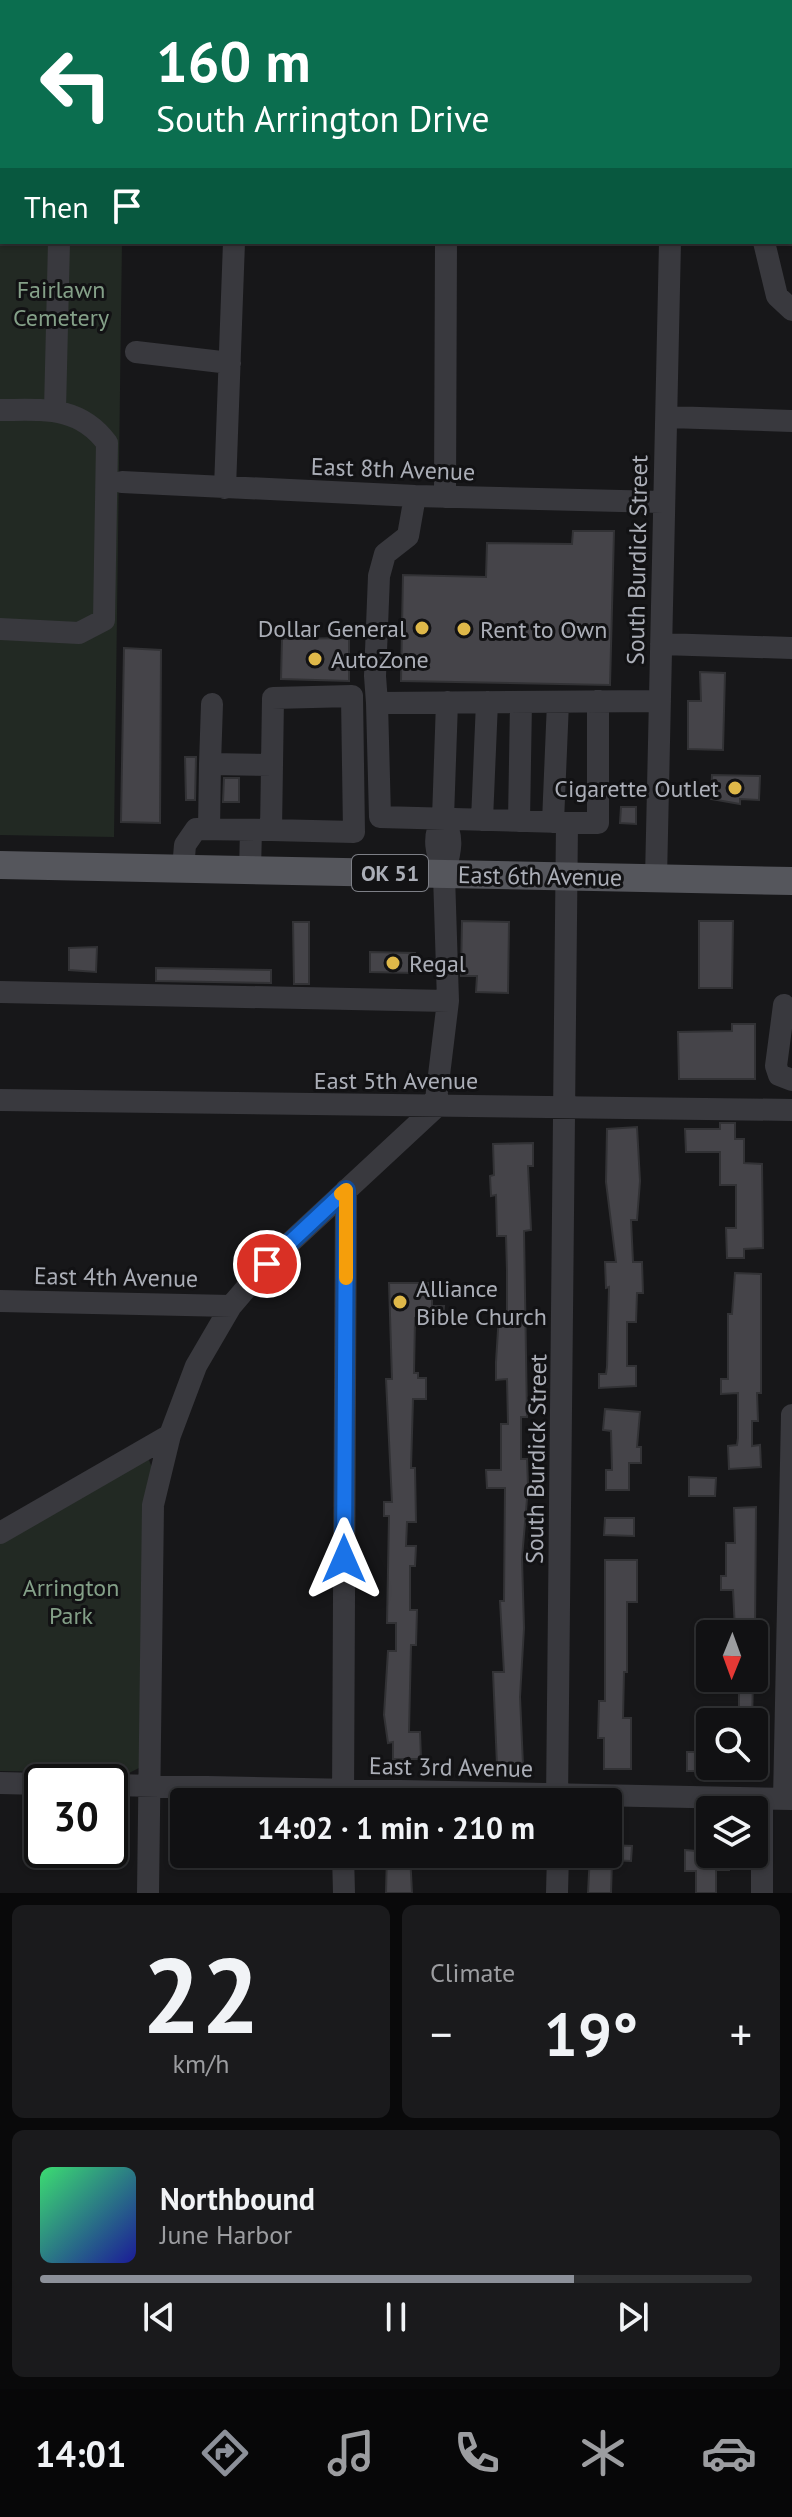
<!DOCTYPE html>
<html lang="en">
<head>
<meta charset="utf-8">
<style>
	:root { --surface:#111113; --page:#1a1a1c; --text:#f1f3f6; --muted:#9c9da0; --line:#303133; --accent:#8c9099 }
	body { margin:0; font-family:"PT Sans",sans-serif; background:var(--page); color:var(--text); height:100vh; display:flex; flex-direction:column; font-size:30px; white-space:nowrap }
	* { box-sizing:border-box; margin:0 }
	p { font-size:26px; color:var(--muted) }
	.icon { flex:none; width:44px; height:44px; fill:none; stroke:currentColor; stroke-width:2; stroke-linecap:round; stroke-linejoin:round }
	.map { position:relative; height:1893px; overflow:hidden }
	.details { display:flex; flex-direction:column; gap:12px; padding:12px; background:#09090a; flex:1 }
	.details>* { flex:none }
	.guide { position:absolute; left:0px; top:0px; width:792px; height:244px; box-shadow:0 2px 6px #0004,0 0 0 2px var(--line); background:#0b6e4f; color:#fff; overflow:hidden }
	.needle { width:52px; rotate:181deg }
	.tools { position:absolute; left:696px; top:1620px; display:grid; gap:16px }
	.tools a { display:grid; place-items:center; width:72px; height:72px; border-radius:8px; background:var(--surface); box-shadow:0 2px 6px #0004,0 0 0 2px var(--line); font-size:40px }
	.speed { position:absolute; left:24px; top:1764px; display:flex; gap:16px; font-size:40px; font-weight:700; text-align:center }
	.speed>* { display:grid; place-content:center; width:104px; height:104px; border-radius:50%; background:var(--surface); box-shadow:0 2px 6px #0004,0 0 0 2px var(--line); line-height:1 }
	.speed .limit { border:4px solid #111; border-radius:12px; background:#fff; color:#111 }
	.pin { position:absolute; display:grid; place-items:center; width:68px; height:68px; color:#fff; margin:-34px; border:4px solid #fff; border-radius:50%; box-shadow:0 2px 8px #0007 }
	.me { position:absolute; width:88px; margin:-44px; rotate:0deg; stroke-linejoin:round; filter:drop-shadow(0 0 6px #0008) }
	.turn { display:flex; align-items:center; gap:28px; height:168px; padding:0 24px; font-size:36px }
	.turn .icon { width:104px; height:104px; stroke-width:2.5 }
	.turn b { display:block; font-size:56px; line-height:68px }
	.then { display:flex; align-items:center; height:76px; padding:0 24px; background:#0003; gap:16px; font-size:30px }
	.big { font-size:60px; font-weight:600; line-height:1.1 }
	.details .widget { flex:1; display:flex; flex-direction:column; justify-content:center; gap:12px; min-width:0; padding:0 28px; border-radius:12px; background:var(--page) }
	.details .dial { align-items:center; gap:0 }
	.dial b { font-size:104px; line-height:1 }
	.song { display:flex; align-items:center; gap:24px }
	.cover { width:96px; height:96px; border-radius:12px; background:linear-gradient(135deg,hsl(140 70% 55%),hsl(240 70% 35%)) }
	.played { height:8px; border-radius:4px; background:linear-gradient(90deg,var(--accent) 75%,var(--line) 75%) }
	.keys { display:flex; justify-content:space-around; direction:ltr }
	.heat { display:flex; justify-content:space-between; align-items:center; font-size:44px; direction:ltr }
	.details .tiles { flex:1; display:grid; gap:12px; grid-template-columns:1fr 1fr }
	.widget:last-child { grid-column:span 2 }
	.trip { position:absolute; left:170px; top:1788px; width:452px; height:80px; border-radius:8px; background:var(--surface); box-shadow:0 2px 6px #0004,0 0 0 2px var(--line); font-weight:600; line-height:80px; text-align:center }
	.tab-bar { display:flex; height:128px; justify-content:space-around; align-items:center; background:#070708; color:var(--muted) }
	.tab-bar .icon { width:56px; height:56px }
	.tab-bar .on { color:var(--accent) }
	.tab-bar b { font-size:36px; color:var(--text) }
	.map>svg:first-child { display:block }
	.green { fill:#222923 }
	.building { fill:#454449; stroke:#323235; stroke-width:2 }
	.lines { fill:none; stroke-linecap:round; stroke-linejoin:round }
	.path { stroke:#3f4045; stroke-width:3; stroke-dasharray:4 6; stroke-linecap:butt }
	.minor { stroke:#39393e; stroke-width:22 }
	.major { stroke:#55565c; stroke-width:28 }
	.route-casing { stroke:#114b97; stroke-width:20 }
	.route { stroke:#1a73e8; stroke-width:14 }
	.slow { stroke:#f59e0b; stroke-width:14 }
	.poi-dot { fill:#dfb849; stroke:#121214; stroke-width:3 }
	.labels { text-anchor:middle; dominant-baseline:central; stroke-width:6; stroke-linejoin:round; paint-order:stroke }
	.shield { fill:#121214; stroke:#7d7f86; stroke-width:2 }
	.shield-label { font-size:22px; font-weight:bold; fill:#abaeb7 }
	.park-label { font-size:24px; fill:#84a088; stroke:#121214 }
	.street-label { font-size:24px; fill:#abaeb7; stroke:#121214 }
	.poi-label { font-size:24px; fill:#abaeb7; stroke:#121214; text-anchor:start }
</style>
</head>
<body>
<div class="map">
<svg width="792" height="1893" viewBox="0 0 792 1893">
	<rect width="100%" height="100%" fill="#171719"/>
	<path class="green" d="M0,0H125L2,2V242H122L114,837L0,835Z
		M144,1458L149,1460L152,1468L141,1767L129,1773L0,1771V1542Z"/>
	<path class="building" d="M573,531H614L610,685L401,681L403,575L486,577L487,543L572,544Z
		M349,638V681L281,679L282,639Z
		M124,648L161,650L160,823L121,822Z
		M700,672L725,673L723,750L688,749V701H701Z
		M185,757H196L195,800H186Z
		M712,775L760,776L759,800L740,799V804L711,799Z
		M224,778H239V802H223Z
		M621,807H636V824L620,823Z
		M462,921L509,922L508,993L476,992L477,976H461Z
		M699,921H733L732,988H699Z
		M293,922H309V984H294Z
		M97,947L96,972L69,970V948Z
		M370,952L415,953V973L370,972Z
		M156,968L271,970V983L156,981Z
		M732,1024H755V1079H679L678,1032L732,1031Z
		M720,1123H735V1139H744V1163L762,1164L763,1248L744,1249V1258H727L726,1228H736V1185H720V1152H686L685,1129H720Z
		M637,1127L640,1181L637,1220H631L633,1262H642L643,1293H637L636,1322H627V1366H636V1386L599,1388V1374H606L607,1367L609,1287L606,1288L605,1262H616L606,1182L607,1129Z
		M533,1143V1166H528L531,1230L524,1231L527,1417H521V1459H527L528,1487L522,1558L524,1628L520,1697L523,1765H497L493,1672H504L500,1601H504L505,1488H487L486,1470H501V1424H508L507,1379L496,1380V1362L499,1314L507,1315V1271L506,1236H497L496,1195L491,1196L490,1176L494,1175L493,1144Z
		M735,1273L761,1274V1393H757L758,1421H752V1446L760,1445L761,1467L729,1469L728,1446L737,1445L738,1438V1393L721,1394V1379H728V1314H732Z
		M389,1283H432V1306H444L443,1319L415,1318L414,1373H418V1378H426V1399H413L411,1468H415L416,1522H407L406,1546H416L415,1566H410V1610H417L416,1645H411L409,1732H420L421,1759H393V1742L388,1743L384,1715L388,1651H396V1623H387L389,1516H384V1502H392L386,1379H392Z
		M605,1409L640,1412L637,1447H641V1463H629V1490H606V1470H612L611,1431L603,1430Z
		M689,1477L716,1478L715,1496H689Z
		M756,1507L755,1630H735L733,1590H721V1576H726V1543H735L734,1508Z
		M605,1518H634V1536L604,1535Z
		M605,1560H637V1602H627V1672H624L623,1718H631V1769H604V1738H598L599,1701H605Z
		M739,1680H753L752,1722H739Z
		M687,1752H710V1771H687Z
		M608,1845L632,1846L631,1861L612,1860L611,1893H588L590,1854H608Z
		M685,1850L729,1854V1870H716V1893H696V1871H685Z
		M387,1854H410L412,1893H386Z"/>
	<g class="lines">
		<path class="path" d="M46,1765L59,1772L96,1773"/>
		<path class="minor" d="M231,0L232,2
			M448,2V0
			M675,2V0
			M0,31H2
			M790,83L792,85
			M790,144L792,142
			M0,209H2
			M764,242L777,296L792,310
			M136,352L230,363
			M0,410C43,410 79,405 107,443L104,620L79,633L0,629
			M55,410L59,242
			M668,417L792,421
			M122,482L415,496L662,502
			M225,488L234,242
			M415,496L408,536L385,554L379,576L375,676L377,703L660,701
			M445,497L446,242
			M661,644L792,648
			M377,703L380,817L598,823V701
			M210,764L212,704
			M443,818C455,838 450,853 444,875C437,854 431,837 443,818Z
			M443,818L447,702
			M482,820L487,702
			M519,821L521,702
			M553,822L558,702
			M271,830L354,832L352,696L273,698L272,765
			M183,869L185,845L196,829L271,830L272,765L210,764L209,829
			M250,870L251,830
			M656,879L670,242
			M0,992L448,1001
			M784,1005L776,1066L779,1075L792,1080
			M0,1100L792,1110
			M0,1301L231,1306
			M0,1533L170,1435
			M0,1783L42,1784
			M110,1785L792,1799
			M784,1799L792,1415
			M343,1802L346,1190
			M557,1802L567,823
			M343,1854L344,1893
			M148,1893L153,1505L170,1435L196,1366L231,1306L267,1264L435,1108L448,1001L444,875
			M557,1893L558,1854
			M762,1893V1800"/>
		<path class="major" d="M0,865L792,881"/>
	</g>
	<g class="lines">
		<defs>
			<path id="route" d="M267,1264L346,1190L344,1559"/>
		</defs>
		<use href="#route" class="route-casing"/>
		<use href="#route" class="route"/>
		<path class="slow" d="M341,1194L346,1190V1278"/>
	</g>
	<g class="poi-dot">
		<circle cx="422" cy="628" r="8"/>
		<circle cx="464" cy="629" r="8"/>
		<circle cx="315" cy="659" r="8"/>
		<circle cx="735" cy="788" r="8"/>
		<circle cx="393" cy="963" r="8"/>
		<circle cx="400" cy="1302" r="8"/>
	</g>
	<g class="labels">
		<rect class="shield" x="352" y="855" width="76" height="36" rx="6"/>
		<g class="shield-label">
			<text x="390" y="873">OK 51</text>
		</g>
		<g class="park-label">
			<text x="61" y="289">Fairlawn<tspan x="61" dy="28">Cemetery</tspan></text>
			<text x="71" y="1587">Arrington<tspan x="71" dy="28">Park</tspan></text>
		</g>
		<g class="street-label">
			<text transform="translate(393 469) rotate(2)">East 8th Avenue</text>
			<text transform="translate(637 560) rotate(-89)">South Burdick Street</text>
			<text transform="translate(540 876) rotate(1)">East 6th Avenue</text>
			<text x="396" y="1080">East 5th Avenue</text>
			<text transform="translate(116 1277) rotate(1)">East 4th Avenue</text>
			<text transform="translate(536 1459) rotate(-89)">South Burdick Street</text>
			<text transform="translate(451 1767) rotate(1)">East 3rd Avenue</text>
		</g>
		<g class="poi-label">
			<text x="406" y="628" text-anchor="end">Dollar General</text>
			<text x="480" y="629">Rent to Own</text>
			<text x="331" y="659">AutoZone</text>
			<text x="719" y="788" text-anchor="end">Cigarette Outlet</text>
			<text x="409" y="963">Regal</text>
			<text x="416" y="1288">Alliance<tspan x="416" dy="28">Bible Church</tspan></text>
		</g>
	</g>
</svg>
<div class="tools">
<a><svg class="needle" viewBox="-14 -14 28 28"><path d="M0-13l5 13h-10z" fill="#e53935"/><path d="M0 13l5-13h-10z" fill="#9c9da0"/></svg></a>
<a><svg class="icon" aria-label="search" viewBox="0 0 24 24"><circle cx="10" cy="10" r="6"/><path d="M15 15l6 6"/></svg></a>
<a><svg class="icon" aria-label="layers" viewBox="0 0 24 24"><path d="M12 4l9 5-9 5-9-5zM3 14l9 5 9-5"/></svg></a>
</div>
<div class="speed"><div class="limit">30</div></div>
<div class="pin" style="left:267px;top:1264px;background:#d93025"><svg class="icon" aria-label="arrive" viewBox="0 0 24 24"><path d="M6 21V4h12l-3 4 3 4H6"/></svg></div>
<svg class="me" style="left:344px;top:1559px" viewBox="-20 -20 40 40"><path d="M0-17L14 15 0 8-14 15z" fill="#1a73e8" stroke="#fff" stroke-width="4"/></svg>
<div class="trip">14:02 · 1 min · 210 m</div>
<div class="guide">
<div class="turn"><svg class="icon" aria-label="left" viewBox="0 0 24 24"><path d="M17 20v-9H6M10 6l-5 5 5 5"/></svg><div><b>160 m</b>South Arrington Drive</div></div>
<div class="then">Then<svg class="icon" aria-label="arrive" viewBox="0 0 24 24"><path d="M6 21V4h12l-3 4 3 4H6"/></svg></div>
</div>
</div>
<section class="details">
<div class="tiles">
<div class="widget dial"><b>22</b><p>km/h</p></div>
<div class="widget"><p>Climate</p>
<div class="heat"><a>−</a><b class="big">19°</b><a>+</a></div>
</div>
<div class="widget">
<div class="song"><i class="cover"></i><div><b>Northbound</b><p>June Harbor</p></div></div>
<div class="played"></div>
<div class="keys"><svg class="icon" aria-label="previous" viewBox="0 0 24 24"><path d="M18 5L8 12l10 7zM5 5v14"/></svg><svg class="icon" aria-label="pause" viewBox="0 0 24 24"><path d="M8 5v14M16 5v14"/></svg><svg class="icon" aria-label="next" viewBox="0 0 24 24"><path d="M6 5l10 7-10 7zM19 5v14"/></svg></div>
</div>
</div>
</section>
<nav class="tab-bar">
<b>14:01</b>
<svg class="icon on" aria-label="directions" viewBox="0 0 24 24"><path d="M12 3l9 9-9 9-9-9zM9 14v-3h6M13 9l2 2-2 2"/></svg>
<svg class="icon" aria-label="music" viewBox="0 0 24 24"><path d="M9 18V5l10-2v13"/><circle cx="6" cy="18" r="3"/><circle cx="16" cy="16" r="3"/></svg>
<svg class="icon" aria-label="phone" viewBox="0 0 24 24"><path d="M5 4h4l2 5-3 2q2 4 5 5l2-3 5 2v4C11 20 4 13 5 4z"/></svg>
<svg class="icon" aria-label="climate" viewBox="0 0 24 24"><path d="M12 3v18M4 7l16 10M4 17L20 7"/></svg>
<svg class="icon" aria-label="car" viewBox="0 0 24 24"><path d="M5 17H2v-5l4-1 3-4h7l3 4 3 1v5h-3M9 17h6M6 11h13"/><circle cx="7" cy="17" r="2"/><circle cx="17" cy="17" r="2"/></svg>
</nav>
</body>
</html>
